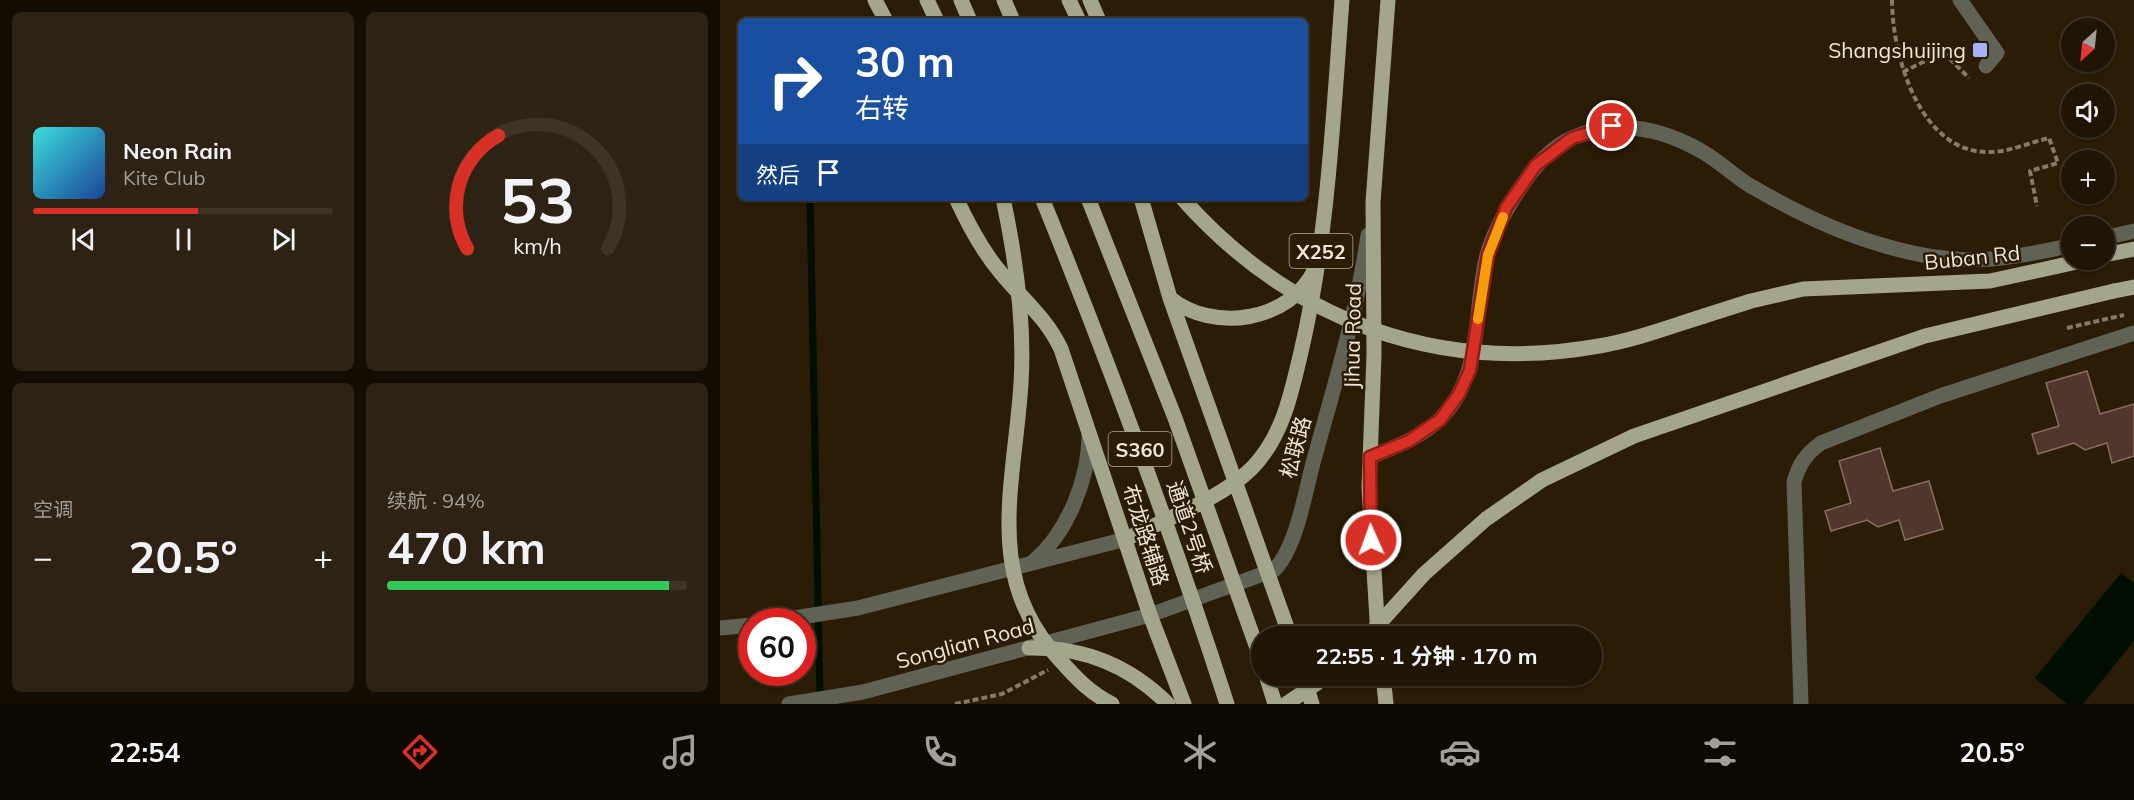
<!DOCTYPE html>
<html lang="zh">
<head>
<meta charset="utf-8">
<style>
	:root { --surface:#201504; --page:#2d2213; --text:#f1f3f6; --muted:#a29f9a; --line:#3d3426; --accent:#d93025 }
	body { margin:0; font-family:Mulish,"Noto Sans SC",sans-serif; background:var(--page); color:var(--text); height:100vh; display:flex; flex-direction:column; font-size:22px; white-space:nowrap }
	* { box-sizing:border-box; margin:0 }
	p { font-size:20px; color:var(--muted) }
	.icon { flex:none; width:33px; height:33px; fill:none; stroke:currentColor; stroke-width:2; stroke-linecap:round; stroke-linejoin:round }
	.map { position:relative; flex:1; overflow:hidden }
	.side { display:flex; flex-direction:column; gap:12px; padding:12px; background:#120c02; width:720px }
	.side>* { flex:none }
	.hud { position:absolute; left:18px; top:18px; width:570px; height:183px; border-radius:9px; box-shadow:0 2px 4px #0004,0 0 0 2px var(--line); background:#1a4fa0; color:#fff; overflow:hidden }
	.needle { width:39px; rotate:207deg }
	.buttons { position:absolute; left:1341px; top:18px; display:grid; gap:12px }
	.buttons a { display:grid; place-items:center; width:54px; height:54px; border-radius:50%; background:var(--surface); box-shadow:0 2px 4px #0004,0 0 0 2px var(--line); font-size:30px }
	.speed { position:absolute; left:18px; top:608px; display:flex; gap:12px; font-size:30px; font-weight:700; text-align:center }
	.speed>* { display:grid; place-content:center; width:78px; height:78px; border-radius:50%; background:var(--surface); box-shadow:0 2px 4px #0004,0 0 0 2px var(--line); line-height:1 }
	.speed .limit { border:9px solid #d22; background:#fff; color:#111 }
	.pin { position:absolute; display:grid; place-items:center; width:51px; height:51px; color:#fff; margin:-26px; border:3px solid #fff; border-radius:50%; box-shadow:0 2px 6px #0007 }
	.me { position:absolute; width:66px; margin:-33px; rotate:358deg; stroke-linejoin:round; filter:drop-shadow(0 0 4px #0008) }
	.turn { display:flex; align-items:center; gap:21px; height:126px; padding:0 18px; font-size:27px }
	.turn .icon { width:78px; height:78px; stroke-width:2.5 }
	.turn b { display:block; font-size:42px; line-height:51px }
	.then { display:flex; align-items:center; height:57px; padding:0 18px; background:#0003; gap:12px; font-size:22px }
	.big { font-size:45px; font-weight:700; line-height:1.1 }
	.side .card { flex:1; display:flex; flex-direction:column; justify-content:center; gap:9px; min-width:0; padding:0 21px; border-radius:9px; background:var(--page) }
	.side .dial { align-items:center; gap:0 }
	.dial svg { height:156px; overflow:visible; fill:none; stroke:var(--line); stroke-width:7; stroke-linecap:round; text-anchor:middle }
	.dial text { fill:var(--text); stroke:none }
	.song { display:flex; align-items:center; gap:18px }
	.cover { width:72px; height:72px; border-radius:9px; background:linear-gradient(135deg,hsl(180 70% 55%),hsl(220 70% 35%)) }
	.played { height:6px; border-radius:3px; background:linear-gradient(90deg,var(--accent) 55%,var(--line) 55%) }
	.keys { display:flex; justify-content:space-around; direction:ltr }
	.heat { display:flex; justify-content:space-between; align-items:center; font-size:33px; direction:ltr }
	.charge { height:9px; border-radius:4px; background:linear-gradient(90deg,#34c759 94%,var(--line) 0) }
	.side .tiles { flex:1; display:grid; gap:12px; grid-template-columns:repeat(2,1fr) }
	.trip { position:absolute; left:531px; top:626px; width:351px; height:60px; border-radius:30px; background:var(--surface); box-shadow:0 2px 4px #0004,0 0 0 2px var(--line); font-weight:700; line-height:60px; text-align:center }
	.menu { display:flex; height:96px; justify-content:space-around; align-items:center; background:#0d0802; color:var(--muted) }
	.menu .icon { width:42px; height:42px }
	.menu .selected { color:var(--accent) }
	.menu b { font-size:27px; color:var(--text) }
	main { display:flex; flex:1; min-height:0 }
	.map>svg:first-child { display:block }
	.water { fill:#000e00 }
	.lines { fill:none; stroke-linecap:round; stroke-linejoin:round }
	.stream { stroke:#000e00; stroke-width:7 }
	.building { fill:#51372b; stroke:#8a6d5f; stroke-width:1.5 }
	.path { stroke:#857a67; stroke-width:4; stroke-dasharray:6 3; stroke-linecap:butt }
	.minor { stroke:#616256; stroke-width:15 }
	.major { stroke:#a4a68c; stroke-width:15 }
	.major-bridge { stroke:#a4a68c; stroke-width:15 }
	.route-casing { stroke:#8d1f18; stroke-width:15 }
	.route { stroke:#d93025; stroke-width:10 }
	.slow { stroke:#f59e0b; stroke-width:10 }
	.poi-dot { fill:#a6b1fc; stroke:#2a1c05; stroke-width:2 }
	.labels { text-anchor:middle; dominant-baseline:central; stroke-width:5; stroke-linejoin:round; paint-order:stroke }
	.shield { fill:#2a1c05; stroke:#b4a999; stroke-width:1.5 }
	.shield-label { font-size:20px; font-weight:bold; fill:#efe6d8 }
	.poi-label { font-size:21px; fill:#efe6d8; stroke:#2a1c05; text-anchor:end }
	.street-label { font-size:21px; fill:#efe6d8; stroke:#2a1c05 }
</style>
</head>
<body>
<main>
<section class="side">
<div class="tiles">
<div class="card">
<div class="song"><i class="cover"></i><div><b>Neon Rain</b><p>Kite Club</p></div></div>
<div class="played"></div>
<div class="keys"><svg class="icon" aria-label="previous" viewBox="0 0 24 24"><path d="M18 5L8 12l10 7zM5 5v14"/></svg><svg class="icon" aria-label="pause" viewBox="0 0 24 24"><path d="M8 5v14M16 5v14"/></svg><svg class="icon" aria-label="next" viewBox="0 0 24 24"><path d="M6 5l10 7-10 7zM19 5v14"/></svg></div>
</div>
<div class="card dial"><svg viewBox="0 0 100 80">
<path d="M14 69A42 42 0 1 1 86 69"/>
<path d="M14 69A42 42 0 0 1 30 11" stroke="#d93025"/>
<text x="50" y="56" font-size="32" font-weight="700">53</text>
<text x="50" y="72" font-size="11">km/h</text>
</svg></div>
<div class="card"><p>空调</p>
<div class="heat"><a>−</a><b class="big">20.5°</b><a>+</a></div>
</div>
<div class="card"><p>续航 · 94%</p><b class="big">470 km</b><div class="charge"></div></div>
</div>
</section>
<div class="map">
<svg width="1414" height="704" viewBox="0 0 1414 704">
	<rect width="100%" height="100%" fill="#2a1c05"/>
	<path class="water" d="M1401,573L1414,583V641L1363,704H1347L1315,678Z"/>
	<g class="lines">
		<path class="stream" d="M90,198L100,698"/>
	</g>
	<path class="building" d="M1367,371L1380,414L1414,404V456L1392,463L1387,443L1365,450L1354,443L1318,454L1312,434L1339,426L1326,383Z
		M1160,448L1173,491L1209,481L1223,529L1185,540L1179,520L1158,527L1147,520L1111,531L1105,511L1131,503L1119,461Z"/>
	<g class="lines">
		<path class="path" d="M1172,0C1172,55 1200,155 1271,152C1289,152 1311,142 1329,138L1338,163L1310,171L1317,206
			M1183,72L1223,52L1249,78
			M1347,328L1404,315
			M235,704L282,694L328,670"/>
		<path class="minor" d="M1240,0L1277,53L1266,66
			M1384,238L1414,231
			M650,457C674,447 701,438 720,419C764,376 753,310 767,255C774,230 788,206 803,184C815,166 833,146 854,137C899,119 942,128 983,152C1000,162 1013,175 1029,185C1070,209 1117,232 1162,245C1234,267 1280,262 1352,245
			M313,562C348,532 369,479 369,434
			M55,621L138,608L406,539
			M0,628L32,625
			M69,704L143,692L430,615L554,570C576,549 585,493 593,463C614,387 637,312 648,235
			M1081,704L1074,482C1079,464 1086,454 1101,443L1220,396L1414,333"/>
		<path class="major" d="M155,0L166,21
			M207,0L217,21
			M241,0L250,21
			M284,0L293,21
			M349,0L359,21
			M370,0L379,21
			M236,198C248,224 262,251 281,273C302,299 326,317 341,349L430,615L464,704
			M421,198L450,298L570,636
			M1384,255L1414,249
			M1394,291L1414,287
			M450,298C493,333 570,322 595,269
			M984,316L1031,301L1083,289L1270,281L1366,260
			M406,539C444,520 504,497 532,468C563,436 571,394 581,352C608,237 613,118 622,0
			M658,636L649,487L654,355L653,202L668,0
			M309,648C364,647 409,665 448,704
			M546,675L555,704
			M583,675L592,704
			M663,675L666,704"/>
		<path class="major-bridge" d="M283,198C296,259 305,321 301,383C295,483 262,578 340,660C356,678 370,693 392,704
			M322,198C390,365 452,533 507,704
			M368,198L455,418L542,662
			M462,198C570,320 717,375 879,346C915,340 949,327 984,316
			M648,636L704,574L766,519L822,480L914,436L1205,336L1394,291
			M566,704L609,675"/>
	</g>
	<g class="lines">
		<defs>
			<path id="route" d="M651,540L650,457L689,441L720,420L739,394L750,370L768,255L786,208L816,165L852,138L892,126"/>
		</defs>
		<use href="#route" class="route-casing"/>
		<use href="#route" class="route"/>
		<path class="slow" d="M758,319L768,255L783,217"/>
	</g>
	<rect class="poi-dot" x="1252" y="42" width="16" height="16" rx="3"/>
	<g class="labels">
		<g class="shield">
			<rect x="569.5" y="234" width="63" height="34" rx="4.5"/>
			<rect x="388.5" y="432" width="63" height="34" rx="4.5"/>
		</g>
		<g class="shield-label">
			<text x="601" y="251">X252</text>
			<text x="420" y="449">S360</text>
		</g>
		<g class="poi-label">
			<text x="1246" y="50">Shangshuijing</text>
		</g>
		<g class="street-label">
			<text transform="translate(1252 257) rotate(-6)">Buban Rd</text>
			<text transform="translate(632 336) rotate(-89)">Jihua Road</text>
			<text transform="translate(575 447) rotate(-75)">松联路</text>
			<text transform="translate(470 527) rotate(71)">通道2号桥</text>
			<text transform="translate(426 535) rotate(72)">布龙路辅路</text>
			<text transform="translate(245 643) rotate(-15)">Songlian Road</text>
		</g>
	</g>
</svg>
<div class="buttons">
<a><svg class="needle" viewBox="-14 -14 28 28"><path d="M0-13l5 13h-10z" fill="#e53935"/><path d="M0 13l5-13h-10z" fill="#a29f9a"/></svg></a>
<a><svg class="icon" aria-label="sound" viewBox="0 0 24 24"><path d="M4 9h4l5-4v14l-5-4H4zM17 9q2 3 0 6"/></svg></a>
<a>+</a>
<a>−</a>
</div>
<div class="speed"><div class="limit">60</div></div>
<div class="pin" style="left:892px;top:126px;background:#d93025"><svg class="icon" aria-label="arrive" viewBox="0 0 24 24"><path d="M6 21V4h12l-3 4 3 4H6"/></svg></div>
<svg class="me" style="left:651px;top:540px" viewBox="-20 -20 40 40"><circle r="17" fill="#d93025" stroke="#fff" stroke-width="3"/><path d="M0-11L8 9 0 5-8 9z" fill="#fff"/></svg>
<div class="trip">22:55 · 1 分钟 · 170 m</div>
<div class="hud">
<div class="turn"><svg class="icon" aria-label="right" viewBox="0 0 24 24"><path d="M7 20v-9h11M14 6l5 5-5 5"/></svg><div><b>30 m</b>右转</div></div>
<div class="then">然后<svg class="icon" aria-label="arrive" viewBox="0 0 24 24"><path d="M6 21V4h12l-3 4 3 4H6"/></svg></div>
</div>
</div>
</main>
<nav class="menu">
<b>22:54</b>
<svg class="icon selected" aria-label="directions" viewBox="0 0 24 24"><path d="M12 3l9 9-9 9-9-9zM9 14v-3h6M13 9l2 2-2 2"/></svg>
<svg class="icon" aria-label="music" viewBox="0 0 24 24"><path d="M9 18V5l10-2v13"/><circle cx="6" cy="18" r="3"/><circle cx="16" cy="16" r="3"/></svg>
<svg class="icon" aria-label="phone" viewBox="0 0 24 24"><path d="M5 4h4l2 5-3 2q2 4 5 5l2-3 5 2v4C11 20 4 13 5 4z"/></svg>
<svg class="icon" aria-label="climate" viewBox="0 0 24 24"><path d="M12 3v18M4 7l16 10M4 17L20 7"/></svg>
<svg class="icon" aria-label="car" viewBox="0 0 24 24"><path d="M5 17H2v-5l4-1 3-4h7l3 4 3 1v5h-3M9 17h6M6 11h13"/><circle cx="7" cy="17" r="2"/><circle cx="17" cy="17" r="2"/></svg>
<svg class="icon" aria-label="filters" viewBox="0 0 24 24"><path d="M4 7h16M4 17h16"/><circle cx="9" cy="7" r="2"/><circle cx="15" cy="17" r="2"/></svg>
<b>20.5°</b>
</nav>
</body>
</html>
